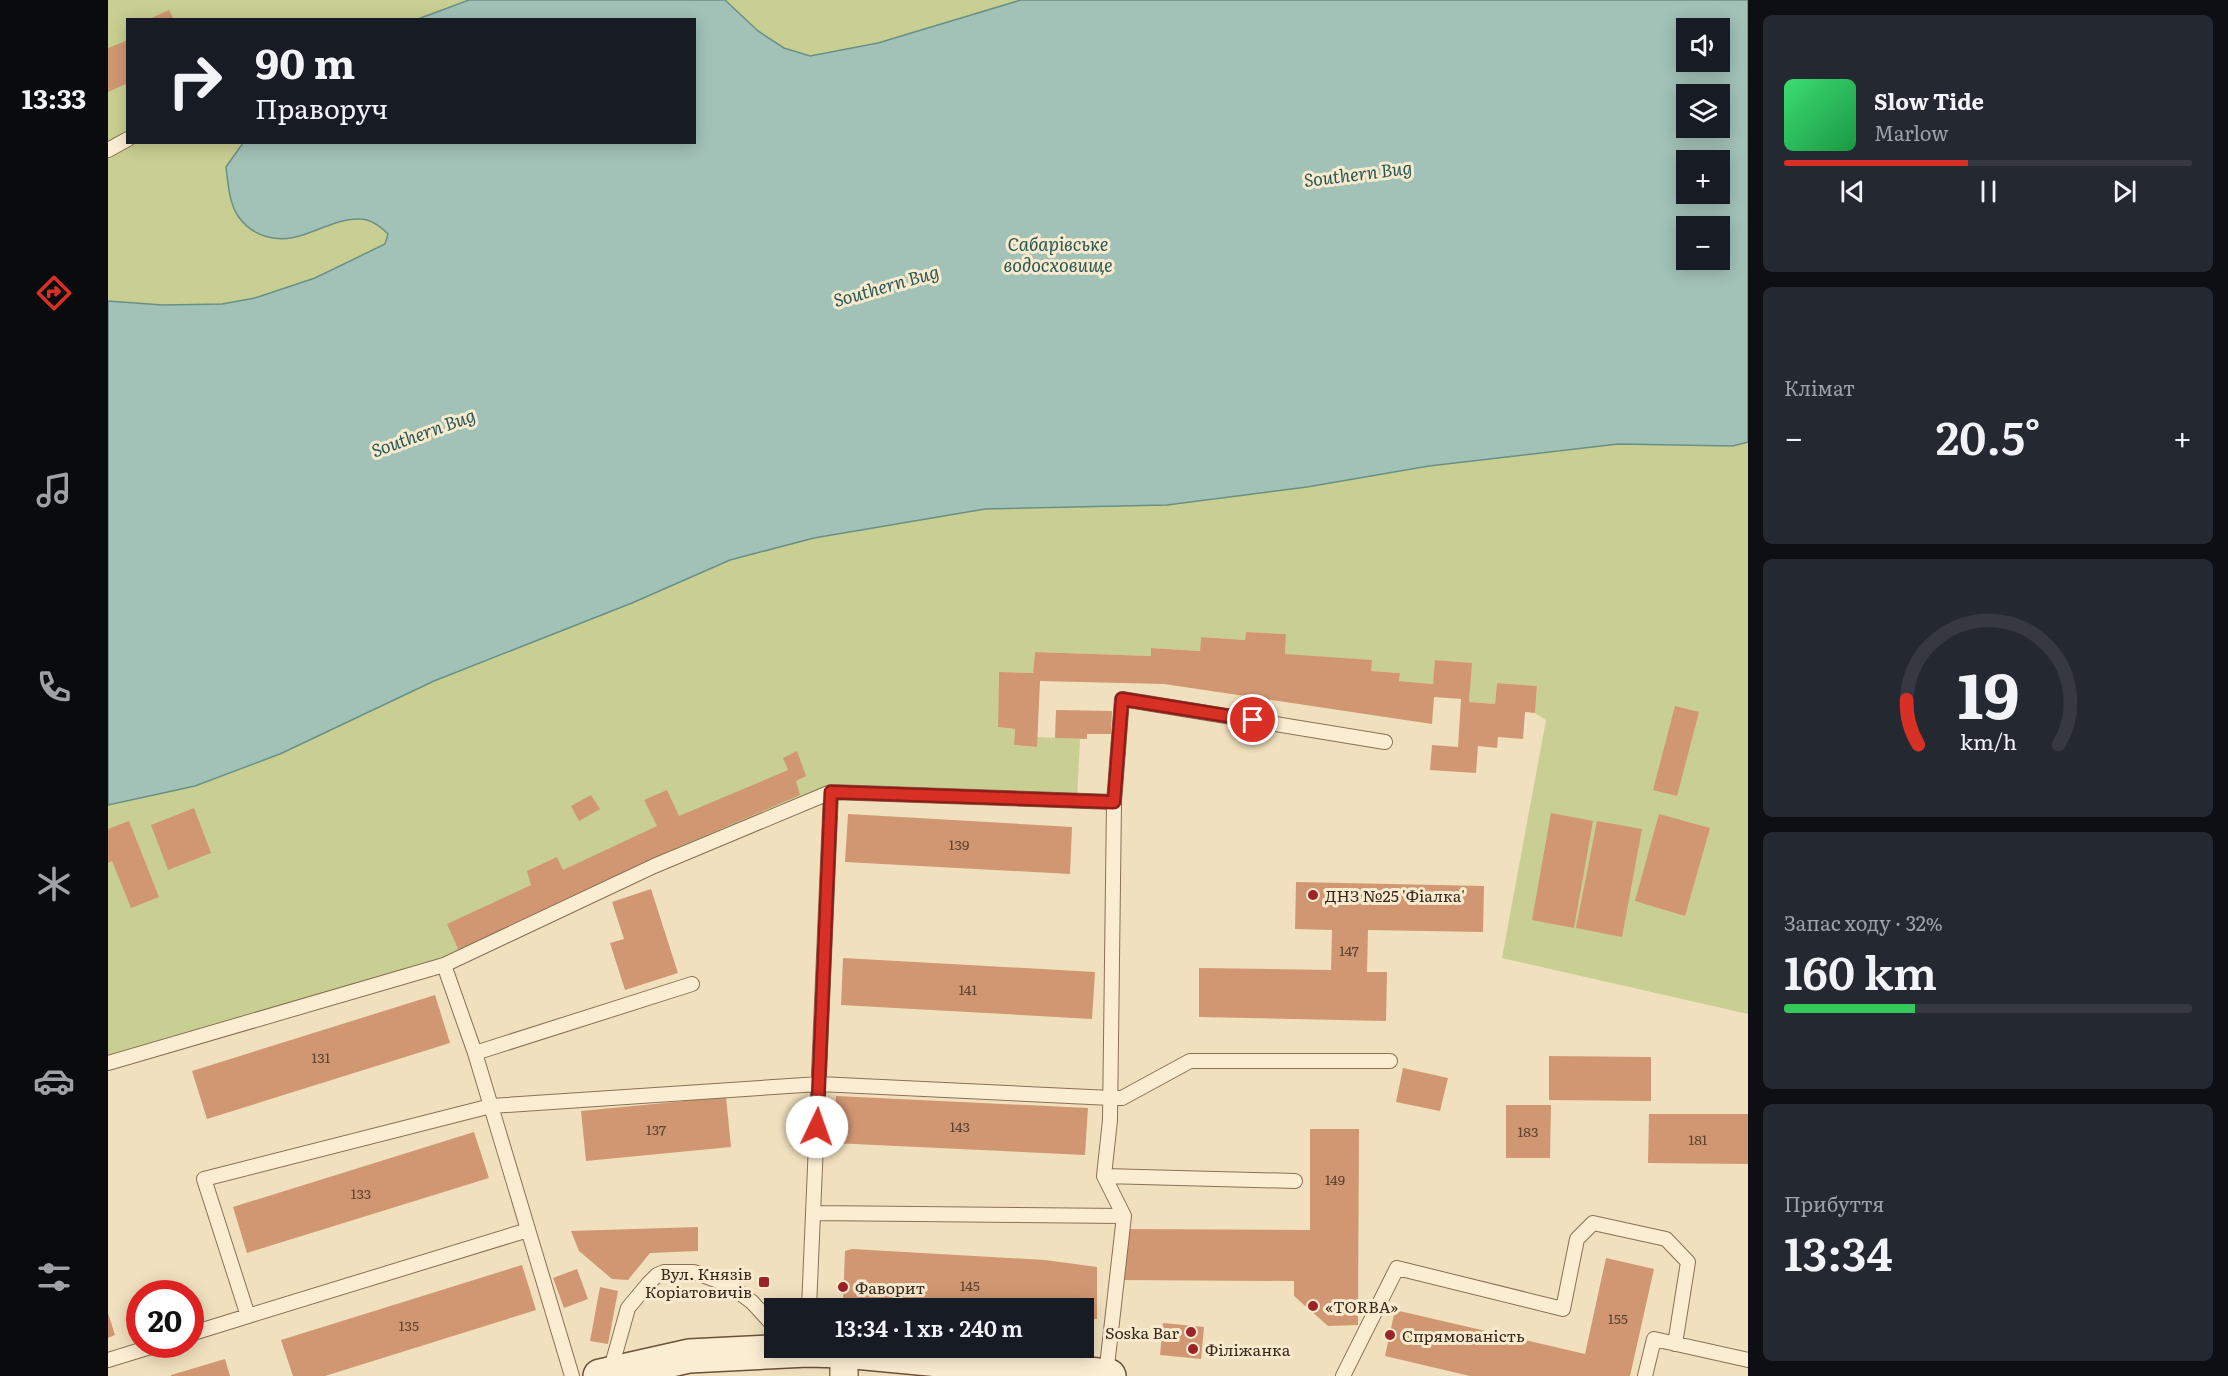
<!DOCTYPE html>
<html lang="uk">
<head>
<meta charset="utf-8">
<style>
	:root { --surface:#171b24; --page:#242831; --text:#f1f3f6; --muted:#9ea1a6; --line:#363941; --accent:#d93025 }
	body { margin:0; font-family:Literata,serif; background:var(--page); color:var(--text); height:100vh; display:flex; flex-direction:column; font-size:22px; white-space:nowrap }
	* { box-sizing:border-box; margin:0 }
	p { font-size:20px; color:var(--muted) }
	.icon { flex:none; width:33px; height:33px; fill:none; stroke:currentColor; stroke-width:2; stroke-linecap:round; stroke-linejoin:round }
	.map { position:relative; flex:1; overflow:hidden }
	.panel { display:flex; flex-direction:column; gap:15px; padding:15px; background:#0d0f14; width:480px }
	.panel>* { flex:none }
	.top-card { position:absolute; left:18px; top:18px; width:570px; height:126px; border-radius:0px; box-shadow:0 3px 15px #0003; background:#171b24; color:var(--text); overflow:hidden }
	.fabs { position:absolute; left:1568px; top:18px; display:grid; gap:12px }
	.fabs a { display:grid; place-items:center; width:54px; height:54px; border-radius:0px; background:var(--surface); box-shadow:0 3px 15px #0003; font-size:30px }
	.speed { position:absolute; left:18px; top:1280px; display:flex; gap:12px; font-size:30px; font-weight:700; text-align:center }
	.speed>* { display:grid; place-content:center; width:78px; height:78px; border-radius:50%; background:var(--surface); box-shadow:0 3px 15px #0003; line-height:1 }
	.speed .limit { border:9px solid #d22; background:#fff; color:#111 }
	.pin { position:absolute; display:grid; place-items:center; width:51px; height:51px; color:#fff; margin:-26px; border:3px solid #fff; border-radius:50%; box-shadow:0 2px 6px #0007 }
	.me { position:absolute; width:66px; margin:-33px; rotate:3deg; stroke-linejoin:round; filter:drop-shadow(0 0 4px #0008) }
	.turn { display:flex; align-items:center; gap:21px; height:126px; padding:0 30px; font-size:27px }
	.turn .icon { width:78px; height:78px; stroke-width:2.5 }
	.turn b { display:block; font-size:42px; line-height:51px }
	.big { font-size:45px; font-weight:600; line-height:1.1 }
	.panel .tile { flex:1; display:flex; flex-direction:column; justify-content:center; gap:9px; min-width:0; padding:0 21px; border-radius:9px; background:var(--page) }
	.panel .dial { align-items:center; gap:0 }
	.dial svg { height:156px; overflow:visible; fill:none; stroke:var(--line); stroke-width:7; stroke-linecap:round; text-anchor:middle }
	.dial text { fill:var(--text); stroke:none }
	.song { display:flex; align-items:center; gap:18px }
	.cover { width:72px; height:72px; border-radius:9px; background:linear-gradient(135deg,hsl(140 70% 55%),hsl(140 70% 35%)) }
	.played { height:6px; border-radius:3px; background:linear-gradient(90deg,var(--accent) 45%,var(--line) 45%) }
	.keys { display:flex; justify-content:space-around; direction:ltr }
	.heat { display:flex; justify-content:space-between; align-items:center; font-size:33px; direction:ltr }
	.charge { height:9px; border-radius:4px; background:linear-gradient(90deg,#34c759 32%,var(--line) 0) }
	.trip { position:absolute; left:656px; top:1298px; width:330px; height:60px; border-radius:0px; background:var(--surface); box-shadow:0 3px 15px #0003; font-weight:600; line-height:60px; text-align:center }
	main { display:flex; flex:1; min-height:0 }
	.menu { display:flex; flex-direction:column; width:108px; justify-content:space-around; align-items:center; background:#090b0e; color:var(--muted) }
	.menu .icon { width:42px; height:42px }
	.menu .on { color:var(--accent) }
	.menu b { font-size:27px; color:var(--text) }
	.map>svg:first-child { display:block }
	.green { fill:#c9cf92 }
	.water { fill:#a2c2b7; stroke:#699085; stroke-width:1.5; fill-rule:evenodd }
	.building { fill:#d19772 }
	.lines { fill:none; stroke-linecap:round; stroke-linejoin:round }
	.lane-casing { stroke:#8a7056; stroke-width:16 }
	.street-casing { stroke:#8a7056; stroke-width:30 }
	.secondary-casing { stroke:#6b5139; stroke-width:36 }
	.lane { stroke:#fbedd2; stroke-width:14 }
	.street { stroke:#fbedd2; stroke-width:27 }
	.secondary { stroke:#fbedd2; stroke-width:33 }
	.route-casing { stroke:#8d1f18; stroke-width:15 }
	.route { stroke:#d93025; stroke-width:10 }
	.poi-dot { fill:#9c2327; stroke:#f7eace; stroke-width:2 }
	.labels { text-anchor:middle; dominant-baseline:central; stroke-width:6; stroke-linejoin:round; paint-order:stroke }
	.number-label { font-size:14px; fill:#5e4431 }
	.poi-label { font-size:16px; fill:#38291b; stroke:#f7eace; text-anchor:start }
	.water-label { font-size:18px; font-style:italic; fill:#2a5955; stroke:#f7eace }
</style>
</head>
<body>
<main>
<nav class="menu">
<b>13:33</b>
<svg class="icon on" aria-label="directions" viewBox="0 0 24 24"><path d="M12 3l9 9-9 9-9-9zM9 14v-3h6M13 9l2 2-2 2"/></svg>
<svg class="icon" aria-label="music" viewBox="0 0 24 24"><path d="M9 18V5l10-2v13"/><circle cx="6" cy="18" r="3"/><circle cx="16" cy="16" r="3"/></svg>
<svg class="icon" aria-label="phone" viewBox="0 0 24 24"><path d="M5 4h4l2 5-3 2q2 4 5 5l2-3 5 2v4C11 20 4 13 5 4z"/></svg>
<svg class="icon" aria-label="climate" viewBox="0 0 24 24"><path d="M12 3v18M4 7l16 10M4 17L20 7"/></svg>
<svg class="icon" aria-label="car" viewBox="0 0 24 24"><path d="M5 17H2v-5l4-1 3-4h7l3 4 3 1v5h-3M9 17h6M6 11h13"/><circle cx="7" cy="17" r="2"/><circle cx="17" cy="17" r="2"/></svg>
<svg class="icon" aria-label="filters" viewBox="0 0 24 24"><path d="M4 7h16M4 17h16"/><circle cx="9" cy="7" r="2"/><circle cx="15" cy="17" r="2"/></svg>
</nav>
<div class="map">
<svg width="1640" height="1376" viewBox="0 0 1640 1376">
	<rect width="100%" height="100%" fill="#f0e0be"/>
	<path class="green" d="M0,0H361L310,19L20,20V142L135,143L118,167L192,236L229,223L586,142L689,115L277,244L207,278L147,298L135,300L0,425Z
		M617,0H913L770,43L702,56L676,48L650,31Z
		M1640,415V1014L1394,958L1438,720L1427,713L1429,686L1389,683L1387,704L1361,702L1363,663L1328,660L1325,684L1291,681L1292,673L1263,671L1177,654L1178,634L1138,632L1137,640L1093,637L1092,651L1044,648L1043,656L927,652L925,673L891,672L890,727L907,729L906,745L928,747L929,737L972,739L969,800L723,792L336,965L0,1063V805L87,786L172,754L326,681L524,603L622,560L893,471Z"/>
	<path class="water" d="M361,0H617L650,31L676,48L702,56L770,43L913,0H1640V442L1625,446L1510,444L1321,466L1199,487L1059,505L877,509L706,538L622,560L524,603L326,681L172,754L87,786L0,805V301L55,305L114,304L147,298L207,278L277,244L280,234C273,227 263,219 252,219C233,218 213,229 195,235C171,243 145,238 130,216C121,203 120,182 118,167L135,143L586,142V20L310,19ZM1578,28H1611V62H1578ZM1578,94H1611V128H1578ZM1578,160H1611V194H1578ZM1578,226H1611V260H1578Z"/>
	<path class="building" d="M61,10L66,20H39Z
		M20,40V83L0,92V48Z
		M1138,632L1178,634L1177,654L1264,660L1263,671L1292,673L1291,681L1325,684L1327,660L1364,663L1361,702L1387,704L1389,683L1429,686L1427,713L1417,712L1415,739L1390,737L1389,748L1370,746L1368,773L1322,770L1324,745L1350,747L1353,699L1326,697L1324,724L1056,684L932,681L929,747L906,745L907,729L890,727L891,672L925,673L927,652L1043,656V648L1092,651L1093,637L1137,640Z
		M1567,706L1591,712L1569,796L1545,790Z
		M948,710L1004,711L1003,734H979V739L947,738Z
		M689,751L698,776L688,781L692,795L561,851L351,951L339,924L423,885L419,871L449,857L455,870L549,826L536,800L559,790L571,816L680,770L675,758Z
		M483,795L492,809L471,821L463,806Z
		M86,808L103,853L60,870L43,825Z
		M1443,813L1485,821L1466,928L1424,920Z
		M740,814L964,827L962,874L737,862Z
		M1551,814L1602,828L1577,916L1527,901Z
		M21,821L51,897L23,908L4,861L0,863V829Z
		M1489,821L1534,829L1514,937L1468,928Z
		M1188,882L1376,886L1375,932L1260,930L1259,972H1279L1278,1021L1091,1017V968L1223,970L1224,930L1187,929Z
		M543,889L570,973L517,990L502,943L516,939L504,902Z
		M735,958L987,972L984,1019L733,1005Z
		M327,995L342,1043L99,1119L84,1071Z
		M1441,1056L1543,1057V1101L1441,1100Z
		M1295,1068L1340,1078L1332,1111L1288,1102Z
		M728,1096L980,1108L977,1155L725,1143Z
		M618,1097L623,1147L478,1161L473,1111Z
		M1398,1105H1443L1442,1158H1398Z
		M1541,1114H1640V1164L1540,1163Z
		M1202,1129H1251L1250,1325L1220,1326L1186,1296V1281L1008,1280V1229L1202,1230Z
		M366,1132L381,1178L139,1253L125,1207Z
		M590,1227V1251L542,1253L520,1280L504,1279L471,1251L463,1231Z
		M744,1249L937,1260L989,1267V1319H975V1308H808L735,1303L737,1251Z
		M1498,1258L1546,1269L1522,1376H1362L1277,1356L1287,1310L1477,1354Z
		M414,1265L428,1310L217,1376H185L173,1340Z
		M469,1269L480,1299L456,1308L445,1278Z
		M492,1287L510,1291L500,1344L482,1341Z
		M0,1313L7,1335L0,1338Z
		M1055,1323L1096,1327L1093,1359L1052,1355Z
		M117,1359L122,1376H63V1375Z"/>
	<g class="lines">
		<defs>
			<path id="lane" d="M0,150L20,139
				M336,965L367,1053L464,1376
				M367,1053L584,984
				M0,1063L336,965L546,866L723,792L1006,802
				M996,1176L1187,1181
				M705,1213L1016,1216
				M701,1308L723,792
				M140,1316L420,1230
				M82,1334L140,1316L96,1179L383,1106L711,1084L1003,1098H1014L1082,1061H1282
				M0,1360L52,1344
				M502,1372L520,1308L540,1284L549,1275L556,1272H586L621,1285L644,1302L666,1326
				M998,1375L1016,1216L996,1176L1002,1120L1006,802L1014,699L1277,742
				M1235,1376L1289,1268L1455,1309L1469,1239L1485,1223L1558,1239L1580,1262L1567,1344
				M1537,1376L1546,1339L1640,1360"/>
			<path id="street" d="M736,1351V1376"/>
			<path id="secondary" d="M492,1376L581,1356L699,1350L736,1351L1001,1376"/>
		</defs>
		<use href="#lane" class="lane-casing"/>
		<use href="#street" class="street-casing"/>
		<use href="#secondary" class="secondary-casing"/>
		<use href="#lane" class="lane"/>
		<use href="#street" class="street"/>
		<use href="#secondary" class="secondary"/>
	</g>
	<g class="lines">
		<defs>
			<path id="route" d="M709,1127L723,792L1006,802L1014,699L1145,720"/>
		</defs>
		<use href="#route" class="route-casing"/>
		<use href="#route" class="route"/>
	</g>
	<g class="poi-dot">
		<circle cx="1205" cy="895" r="6"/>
		<rect x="650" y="1276" width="12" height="12" rx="3"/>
		<circle cx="735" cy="1287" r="6"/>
		<circle cx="1205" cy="1306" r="6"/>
		<circle cx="1083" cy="1332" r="6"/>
		<circle cx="1282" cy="1335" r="6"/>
		<circle cx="1085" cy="1349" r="6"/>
	</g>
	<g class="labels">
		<g class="number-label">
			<text x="851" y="844">139</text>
			<text x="1241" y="950">147</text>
			<text x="860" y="989">141</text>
			<text x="213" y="1057">131</text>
			<text x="852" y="1126">143</text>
			<text x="548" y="1129">137</text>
			<text x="1420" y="1131">183</text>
			<text x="1590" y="1139">181</text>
			<text x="1227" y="1179">149</text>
			<text x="253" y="1193">133</text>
			<text x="862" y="1285">145</text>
			<text x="1510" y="1318">155</text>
			<text x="301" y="1325">135</text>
		</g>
		<g class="poi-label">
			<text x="1217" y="895">ДНЗ №25 'Фіалка'</text>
			<text x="644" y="1273" text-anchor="end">Вул. Князів<tspan x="644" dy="18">Коріатовичів</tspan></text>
			<text x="747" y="1287">Фаворит</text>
			<text x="1217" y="1306">«TORBA»</text>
			<text x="1071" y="1332" text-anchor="end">Soska Bar</text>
			<text x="1294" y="1335">Спрямованість</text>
			<text x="1097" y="1349">Філіжанка</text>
		</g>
		<g class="water-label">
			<text transform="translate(1250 173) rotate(-7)">Southern Bug</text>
			<text x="950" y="243">Сабарівське<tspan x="950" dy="21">водосховище</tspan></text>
			<text transform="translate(778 285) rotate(-16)">Southern Bug</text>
			<text transform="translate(315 432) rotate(-20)">Southern Bug</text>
		</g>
	</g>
</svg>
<div class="fabs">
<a><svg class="icon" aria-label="sound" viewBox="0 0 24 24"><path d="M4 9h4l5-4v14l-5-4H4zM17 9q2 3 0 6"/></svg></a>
<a><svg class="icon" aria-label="layers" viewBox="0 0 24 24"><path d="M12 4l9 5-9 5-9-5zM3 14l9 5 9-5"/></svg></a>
<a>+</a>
<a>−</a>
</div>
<div class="speed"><div class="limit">20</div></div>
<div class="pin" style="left:1145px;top:720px;background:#d93025"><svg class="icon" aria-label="arrive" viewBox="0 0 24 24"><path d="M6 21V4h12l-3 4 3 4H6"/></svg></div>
<svg class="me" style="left:709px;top:1127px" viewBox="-20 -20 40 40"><circle r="19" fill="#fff"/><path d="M0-13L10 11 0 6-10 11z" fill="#d93025"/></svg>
<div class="trip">13:34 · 1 хв · 240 m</div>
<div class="top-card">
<div class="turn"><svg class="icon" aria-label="right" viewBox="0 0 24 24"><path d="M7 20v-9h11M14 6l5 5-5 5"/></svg><div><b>90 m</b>Праворуч</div></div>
</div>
</div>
<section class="panel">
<div class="tile">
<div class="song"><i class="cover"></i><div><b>Slow Tide</b><p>Marlow</p></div></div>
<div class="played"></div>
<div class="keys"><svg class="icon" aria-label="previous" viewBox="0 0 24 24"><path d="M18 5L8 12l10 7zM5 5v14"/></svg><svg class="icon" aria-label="pause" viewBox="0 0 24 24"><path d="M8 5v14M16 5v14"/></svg><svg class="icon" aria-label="next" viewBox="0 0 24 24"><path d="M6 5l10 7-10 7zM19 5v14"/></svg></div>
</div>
<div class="tile"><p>Клімат</p>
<div class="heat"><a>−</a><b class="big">20.5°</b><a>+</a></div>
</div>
<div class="tile dial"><svg viewBox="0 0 100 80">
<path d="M14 69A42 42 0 1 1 86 69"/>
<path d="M14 69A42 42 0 0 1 8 46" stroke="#d93025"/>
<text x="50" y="56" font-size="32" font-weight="700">19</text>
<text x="50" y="72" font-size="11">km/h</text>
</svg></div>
<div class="tile"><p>Запас ходу · 32%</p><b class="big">160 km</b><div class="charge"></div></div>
<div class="tile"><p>Прибуття</p><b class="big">13:34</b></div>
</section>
</main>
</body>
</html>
